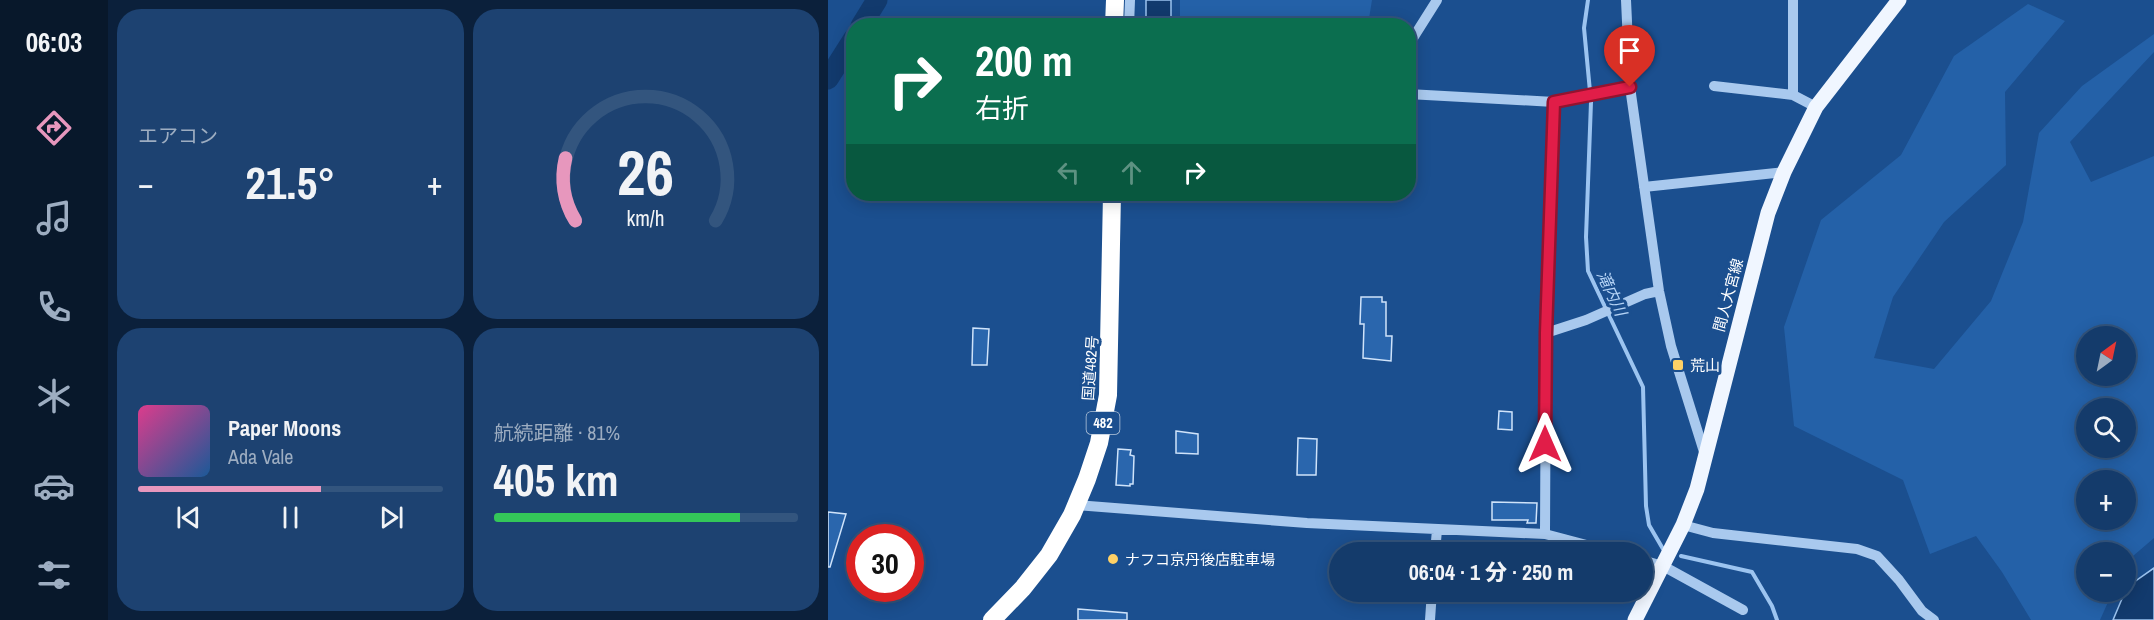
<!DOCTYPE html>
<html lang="ja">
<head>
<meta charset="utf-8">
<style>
	:root { --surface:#143b6b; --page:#1d4271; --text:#f1f3f6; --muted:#9dadc1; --line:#33557e; --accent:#e797bd }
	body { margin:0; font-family:"Archivo Narrow","Noto Sans JP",sans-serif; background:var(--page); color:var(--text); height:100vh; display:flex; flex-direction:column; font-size:22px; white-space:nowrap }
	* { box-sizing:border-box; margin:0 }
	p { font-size:20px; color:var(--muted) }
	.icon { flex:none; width:33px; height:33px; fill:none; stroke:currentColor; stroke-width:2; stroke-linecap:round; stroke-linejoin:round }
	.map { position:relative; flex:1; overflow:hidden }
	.panel { display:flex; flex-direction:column; gap:9px; padding:9px; background:#0b203b; width:720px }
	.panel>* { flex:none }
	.hud { position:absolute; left:18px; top:18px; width:570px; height:183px; border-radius:24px; box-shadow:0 3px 15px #0003,0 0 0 2px var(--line); background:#0b6e4f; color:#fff; overflow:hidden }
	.needle { width:39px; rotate:33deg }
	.tools { position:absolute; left:1248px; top:326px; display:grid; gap:12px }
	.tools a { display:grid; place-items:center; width:60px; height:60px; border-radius:50%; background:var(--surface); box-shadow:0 3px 15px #0003,0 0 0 2px var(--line); font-size:30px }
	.speed { position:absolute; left:18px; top:524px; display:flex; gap:12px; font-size:30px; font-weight:700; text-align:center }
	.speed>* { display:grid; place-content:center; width:78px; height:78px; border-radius:50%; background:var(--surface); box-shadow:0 3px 15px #0003,0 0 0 2px var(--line); line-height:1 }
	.speed .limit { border:9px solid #d22; background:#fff; color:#111 }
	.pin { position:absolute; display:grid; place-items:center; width:51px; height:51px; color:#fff; margin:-62px -26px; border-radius:50% 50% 50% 0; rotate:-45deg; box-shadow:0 0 6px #0007 }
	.pin .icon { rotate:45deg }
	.me { position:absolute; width:66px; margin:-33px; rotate:0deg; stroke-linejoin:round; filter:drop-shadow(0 0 4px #0008) }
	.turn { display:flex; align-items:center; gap:21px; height:126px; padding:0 30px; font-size:27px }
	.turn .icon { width:78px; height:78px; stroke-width:2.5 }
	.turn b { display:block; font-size:42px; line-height:51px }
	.lanes { display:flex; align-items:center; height:57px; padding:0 30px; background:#0003; justify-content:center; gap:30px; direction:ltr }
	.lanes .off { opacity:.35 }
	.big { font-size:45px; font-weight:800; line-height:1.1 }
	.panel .card { flex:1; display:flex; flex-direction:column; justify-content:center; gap:9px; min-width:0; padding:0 21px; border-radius:24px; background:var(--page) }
	.panel .dial { align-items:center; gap:0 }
	.dial svg { height:156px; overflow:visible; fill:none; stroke:var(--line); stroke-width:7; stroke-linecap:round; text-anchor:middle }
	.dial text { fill:var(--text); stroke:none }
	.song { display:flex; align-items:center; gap:18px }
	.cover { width:72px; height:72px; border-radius:9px; background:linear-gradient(135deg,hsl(330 70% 55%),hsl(210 70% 35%)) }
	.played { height:6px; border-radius:3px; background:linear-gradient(90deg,var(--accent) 60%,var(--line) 60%) }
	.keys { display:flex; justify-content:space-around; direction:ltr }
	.heat { display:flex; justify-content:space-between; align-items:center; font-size:33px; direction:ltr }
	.charge { height:9px; border-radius:4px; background:linear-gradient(90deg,#34c759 81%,var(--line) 0) }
	.panel .tiles { flex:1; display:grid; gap:9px; grid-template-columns:repeat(2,1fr) }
	.trip { position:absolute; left:501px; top:542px; width:324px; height:60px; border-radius:30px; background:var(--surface); box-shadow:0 3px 15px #0003,0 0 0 2px var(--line); font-weight:800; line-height:60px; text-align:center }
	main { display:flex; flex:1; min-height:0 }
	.tab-bar { display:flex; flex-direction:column; width:108px; justify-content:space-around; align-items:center; background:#08182b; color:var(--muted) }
	.tab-bar .icon { width:42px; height:42px }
	.tab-bar .current { color:var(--accent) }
	.tab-bar b { font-size:27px; color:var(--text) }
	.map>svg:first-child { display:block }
	.green { fill:#2461a8; fill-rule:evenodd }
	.water { fill:#123a6d; stroke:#9cc4f0; stroke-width:1.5 }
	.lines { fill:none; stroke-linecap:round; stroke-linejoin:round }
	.stream { stroke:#9cc4f0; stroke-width:4 }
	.river { stroke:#123a6d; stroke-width:21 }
	.building { fill:#2a66ad; stroke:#cfe3fa; stroke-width:1.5 }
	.minor { stroke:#a9c9ee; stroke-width:10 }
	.major { stroke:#f0f6ff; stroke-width:15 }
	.highway { stroke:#fff; stroke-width:18 }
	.route-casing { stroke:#92132f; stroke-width:15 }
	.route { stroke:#e11d48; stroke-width:10 }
	.poi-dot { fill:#ffd166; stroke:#1b4f8f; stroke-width:2 }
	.labels { text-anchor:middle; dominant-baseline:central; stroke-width:6; stroke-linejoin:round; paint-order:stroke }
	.shield { fill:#1b4f8f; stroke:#bbcadd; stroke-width:1.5 }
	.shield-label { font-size:14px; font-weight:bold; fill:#fff }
	.street-label { font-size:15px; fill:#fff; stroke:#1b4f8f }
	.poi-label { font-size:15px; fill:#fff; stroke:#1b4f8f; text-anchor:start }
	.water-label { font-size:16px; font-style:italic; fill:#b5d3f5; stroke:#1b4f8f }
</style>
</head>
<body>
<main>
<nav class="tab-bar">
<b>06:03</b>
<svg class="icon current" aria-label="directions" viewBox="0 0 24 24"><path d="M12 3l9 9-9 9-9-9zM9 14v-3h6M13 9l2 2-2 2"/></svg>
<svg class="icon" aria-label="music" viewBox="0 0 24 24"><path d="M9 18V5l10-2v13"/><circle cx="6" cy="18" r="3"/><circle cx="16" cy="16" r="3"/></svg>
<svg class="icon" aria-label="phone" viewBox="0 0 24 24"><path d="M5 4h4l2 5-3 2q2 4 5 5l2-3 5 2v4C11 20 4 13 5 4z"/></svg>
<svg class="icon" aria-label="climate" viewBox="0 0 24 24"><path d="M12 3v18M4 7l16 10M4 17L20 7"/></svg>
<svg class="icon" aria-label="car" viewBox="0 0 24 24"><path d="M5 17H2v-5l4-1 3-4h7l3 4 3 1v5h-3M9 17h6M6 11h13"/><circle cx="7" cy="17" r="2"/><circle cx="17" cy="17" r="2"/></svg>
<svg class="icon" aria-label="filters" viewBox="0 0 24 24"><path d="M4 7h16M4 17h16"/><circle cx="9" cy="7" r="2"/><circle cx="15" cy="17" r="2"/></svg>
</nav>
<section class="panel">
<div class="tiles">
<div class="card"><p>エアコン</p>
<div class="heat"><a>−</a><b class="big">21.5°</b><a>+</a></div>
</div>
<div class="card dial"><svg viewBox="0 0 100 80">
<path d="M14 69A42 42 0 1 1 86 69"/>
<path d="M14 69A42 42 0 0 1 9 37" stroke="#e797bd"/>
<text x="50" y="56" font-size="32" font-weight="700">26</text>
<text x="50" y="72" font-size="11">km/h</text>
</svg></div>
<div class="card">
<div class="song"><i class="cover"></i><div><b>Paper Moons</b><p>Ada Vale</p></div></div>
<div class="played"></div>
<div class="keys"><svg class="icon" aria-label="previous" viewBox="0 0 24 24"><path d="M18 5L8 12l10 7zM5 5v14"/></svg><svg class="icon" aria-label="pause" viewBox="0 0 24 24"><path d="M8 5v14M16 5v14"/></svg><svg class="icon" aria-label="next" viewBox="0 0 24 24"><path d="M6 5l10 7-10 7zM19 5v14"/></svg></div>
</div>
<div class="card"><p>航続距離 · 81%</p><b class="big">405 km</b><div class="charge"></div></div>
</div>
</section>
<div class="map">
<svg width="1326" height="620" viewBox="0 0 1326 620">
	<rect width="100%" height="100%" fill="#1b4f8f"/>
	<path class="green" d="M352,0H544L540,25L352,26Z
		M1200,4L1237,21L1177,92L1178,165L1116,222L1065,297L1046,358L1106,369L1163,301L1195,222L1211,133L1254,86L1326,34V52L1242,142L1263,182L1326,156V538L1298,562V552H1258V591H1285L1272,620H1203L1174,572L1148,536L1102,554L1075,480L966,426L956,327L993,220L1073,155L1126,56ZM1258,336H1298V375H1258ZM1258,408H1298V447H1258ZM1258,480H1298V519H1258Z"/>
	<path class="water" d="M318,0H343V25H318Z
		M1326,568V620H1285L1299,587Z"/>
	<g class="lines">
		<path class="stream" d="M760,0L756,28L763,102L758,237L760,271L815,387L818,506L821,525L835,549
			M853,556L924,572L944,606L949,620"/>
		<path class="river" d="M33,26L49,0
			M0,79L26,38"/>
	</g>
	<path class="building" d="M533,297H554V302H558V336H564L563,361L535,358L536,324H532Z
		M145,328L161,329L159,365H144Z
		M671,411L684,412V430L670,429Z
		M348,431L370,434V454L348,453Z
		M470,438L489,439L488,475H469Z
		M290,449L303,450L302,455L306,456L305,484H302V486L288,485Z
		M664,502L709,503L708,523H699L700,520H664Z
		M0,512L18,514L2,567H0Z
		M250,609L299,613V620H250Z"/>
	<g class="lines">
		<path class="minor" d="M798,0L802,87L831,291L843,346L877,455
			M301,26L302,0
			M580,46L609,0
			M886,86L965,95L988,107
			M580,94L726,102L718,333L717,534L785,552
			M965,95V0
			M726,102L802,87
			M816,187L956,172
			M718,333L758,320L817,294L831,291
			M248,505L479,523L717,534
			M855,525L885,533L1029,549L1049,556L1071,580L1094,611L1106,620
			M607,552L609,530
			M814,560L835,566L915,610
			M602,620L604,591"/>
		<path class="major" d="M807,620L855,525L869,489L940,213L956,172L988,107L1071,0"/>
		<path class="highway" d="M286,26L287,0
			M164,620L195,588L221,555L244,515L259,479L271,443L280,395L284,194"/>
	</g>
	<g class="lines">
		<defs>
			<path id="route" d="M717,444L718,333L726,102L802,87"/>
		</defs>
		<use href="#route" class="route-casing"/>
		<use href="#route" class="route"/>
	</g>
	<g class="poi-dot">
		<rect x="844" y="359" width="12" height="12" rx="3"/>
		<circle cx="285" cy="559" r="6"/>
	</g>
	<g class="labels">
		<rect class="shield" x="258.5" y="412" width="33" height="22" rx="4.5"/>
		<g class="shield-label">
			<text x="275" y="423">482</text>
		</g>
		<g class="street-label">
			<text transform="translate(900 295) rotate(-75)">間人大宮線</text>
			<text transform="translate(262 368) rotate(-86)">国道482号</text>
		</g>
		<g class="poi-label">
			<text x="862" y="365">荒山</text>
			<text x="297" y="559">ナフコ京丹後店駐車場</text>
		</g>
		<g class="water-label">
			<text transform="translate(784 293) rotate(65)">滝内川</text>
		</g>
	</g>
</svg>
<div class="tools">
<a><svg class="needle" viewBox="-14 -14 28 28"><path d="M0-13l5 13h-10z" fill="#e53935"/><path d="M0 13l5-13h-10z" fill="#9dadc1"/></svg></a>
<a><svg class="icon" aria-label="search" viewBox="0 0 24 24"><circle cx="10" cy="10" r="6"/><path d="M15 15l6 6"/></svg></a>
<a>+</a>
<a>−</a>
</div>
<div class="speed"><div class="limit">30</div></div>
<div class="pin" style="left:802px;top:87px;background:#d93025"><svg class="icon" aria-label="arrive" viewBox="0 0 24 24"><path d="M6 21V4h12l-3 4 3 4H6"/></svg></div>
<svg class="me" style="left:717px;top:444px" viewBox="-20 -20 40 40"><path d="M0-17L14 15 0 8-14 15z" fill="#e11d48" stroke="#fff" stroke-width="4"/></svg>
<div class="trip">06:04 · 1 分 · 250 m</div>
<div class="hud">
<div class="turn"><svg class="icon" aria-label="right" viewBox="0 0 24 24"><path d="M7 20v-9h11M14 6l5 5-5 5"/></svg><div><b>200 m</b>右折</div></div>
<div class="lanes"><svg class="icon off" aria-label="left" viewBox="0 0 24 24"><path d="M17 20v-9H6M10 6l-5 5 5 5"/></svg><svg class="icon off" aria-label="ahead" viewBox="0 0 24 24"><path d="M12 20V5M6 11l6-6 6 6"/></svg><svg class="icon" aria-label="right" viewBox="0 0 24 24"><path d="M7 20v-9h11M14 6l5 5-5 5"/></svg></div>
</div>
</div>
</main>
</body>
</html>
